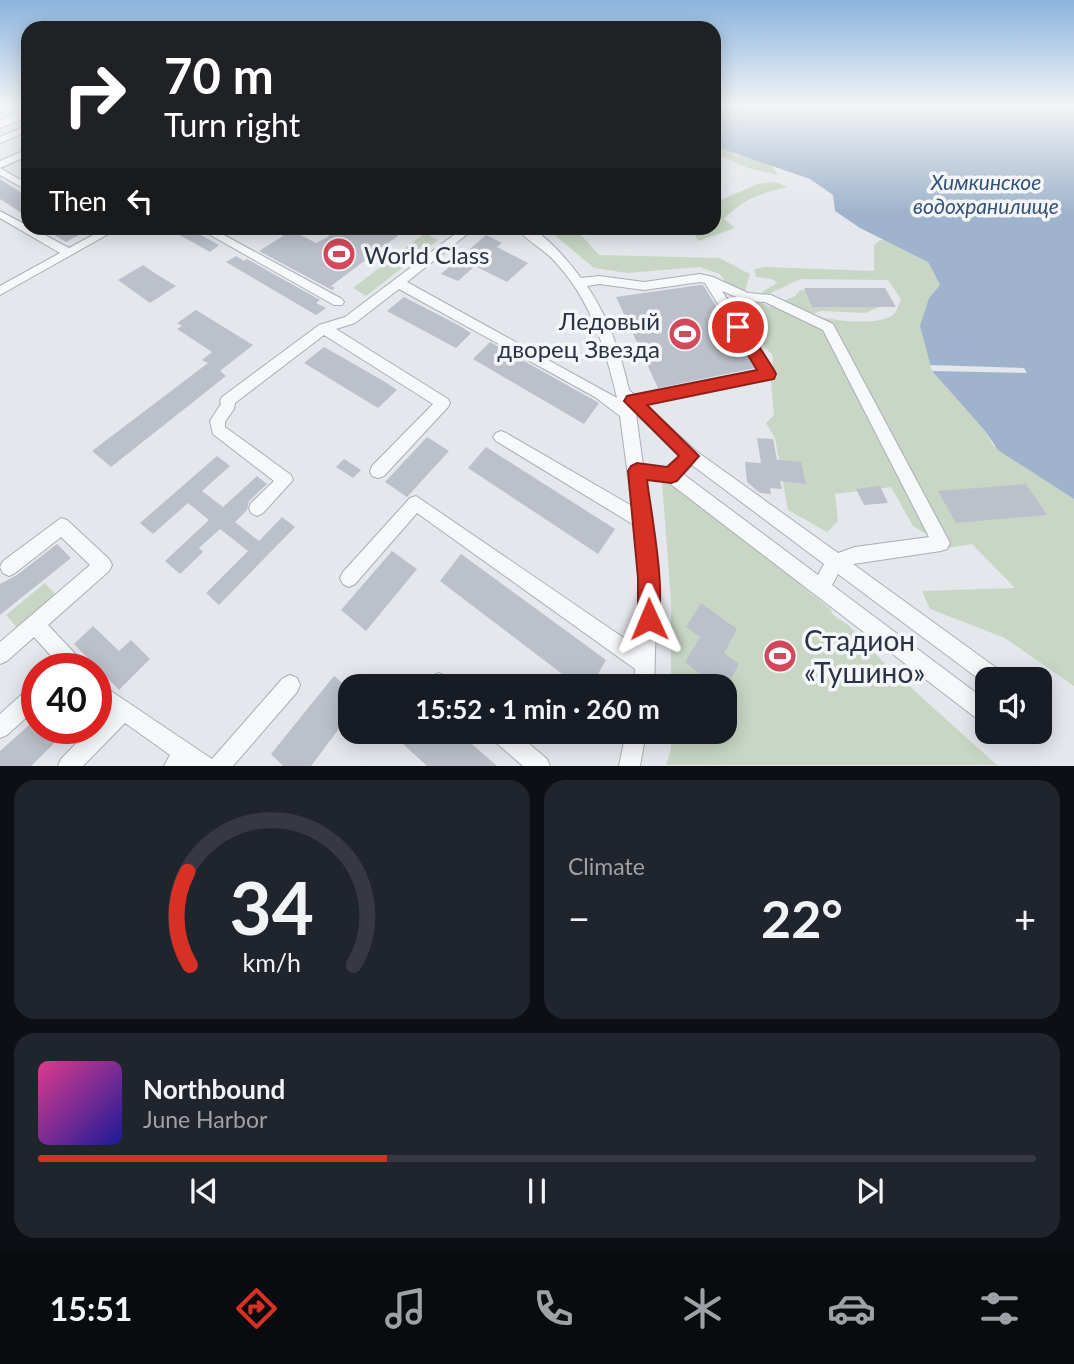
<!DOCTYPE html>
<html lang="en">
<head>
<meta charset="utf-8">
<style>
	:root { --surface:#171b24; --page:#20242c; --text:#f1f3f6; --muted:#9ea1a6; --line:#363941; --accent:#d93025 }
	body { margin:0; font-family:Lato,sans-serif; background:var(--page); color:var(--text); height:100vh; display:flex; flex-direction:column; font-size:26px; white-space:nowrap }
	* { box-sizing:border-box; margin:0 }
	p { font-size:23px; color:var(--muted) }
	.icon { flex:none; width:38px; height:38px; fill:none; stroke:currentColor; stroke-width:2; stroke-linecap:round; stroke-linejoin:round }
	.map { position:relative; height:766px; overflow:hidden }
	.panel { display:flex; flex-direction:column; gap:14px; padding:14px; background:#0d0f14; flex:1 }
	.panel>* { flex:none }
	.top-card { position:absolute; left:21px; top:21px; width:700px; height:214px; border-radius:21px; box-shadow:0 4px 18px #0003; background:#202124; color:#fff; overflow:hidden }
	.controls { position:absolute; left:975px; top:667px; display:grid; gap:14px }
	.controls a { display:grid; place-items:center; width:77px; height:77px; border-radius:14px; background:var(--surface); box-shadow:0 4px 18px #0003; font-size:35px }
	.speed { position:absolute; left:21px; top:653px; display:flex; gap:14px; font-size:35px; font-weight:700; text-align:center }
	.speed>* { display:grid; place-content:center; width:91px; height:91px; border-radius:50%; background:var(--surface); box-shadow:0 4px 18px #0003; line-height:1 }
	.speed .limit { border:10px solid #d22; background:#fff; color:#111 }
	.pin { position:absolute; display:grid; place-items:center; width:60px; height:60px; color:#fff; margin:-30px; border:4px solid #fff; border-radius:50%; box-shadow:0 2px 7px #0007 }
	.me { position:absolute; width:77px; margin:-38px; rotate:359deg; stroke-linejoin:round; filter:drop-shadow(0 0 5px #0008) }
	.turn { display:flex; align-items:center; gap:24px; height:147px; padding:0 28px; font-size:32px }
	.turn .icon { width:91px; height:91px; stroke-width:2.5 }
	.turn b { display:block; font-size:49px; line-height:60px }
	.then { display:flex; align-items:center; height:66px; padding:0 28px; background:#0003; gap:14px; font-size:26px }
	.big { font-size:52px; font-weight:700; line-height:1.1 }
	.panel .card { flex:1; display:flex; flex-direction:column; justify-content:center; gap:10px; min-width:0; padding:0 24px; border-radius:21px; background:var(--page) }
	.panel .dial { align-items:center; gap:0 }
	.dial svg { height:182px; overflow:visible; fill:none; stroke:var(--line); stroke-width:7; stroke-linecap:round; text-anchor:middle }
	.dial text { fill:var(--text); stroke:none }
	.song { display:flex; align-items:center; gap:21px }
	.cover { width:84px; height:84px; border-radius:10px; background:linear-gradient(135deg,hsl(330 70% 55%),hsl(240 70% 35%)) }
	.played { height:7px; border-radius:4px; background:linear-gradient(90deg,var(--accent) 35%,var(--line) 35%) }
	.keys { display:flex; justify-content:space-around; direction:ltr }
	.heat { display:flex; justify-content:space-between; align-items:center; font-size:38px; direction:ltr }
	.panel .tiles { flex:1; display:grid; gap:14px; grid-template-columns:1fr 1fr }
	.card:last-child { grid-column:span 2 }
	.trip { position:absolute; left:338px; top:674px; width:399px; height:70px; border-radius:21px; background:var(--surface); box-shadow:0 4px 18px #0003; font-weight:700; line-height:70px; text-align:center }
	.dock { display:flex; height:112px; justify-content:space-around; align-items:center; background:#090b0e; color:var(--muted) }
	.dock .icon { width:49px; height:49px }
	.dock .selected { color:var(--accent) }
	.dock b { font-size:32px; color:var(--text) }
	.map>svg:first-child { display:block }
	.green { fill:#c9d6c5 }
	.water { fill:#9fb4cc }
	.pier { fill:#e4e7ec }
	.building { fill:#bbc0ca }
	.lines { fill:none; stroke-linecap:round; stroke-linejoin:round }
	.minor-casing { stroke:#a9aeb7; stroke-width:2 }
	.major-casing { stroke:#a3abb8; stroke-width:2 }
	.minor { fill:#f7f8fa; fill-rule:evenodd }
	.major { fill:#fff; fill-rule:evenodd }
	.route { fill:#d93025; stroke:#8d1f18; stroke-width:2 }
	.labels { text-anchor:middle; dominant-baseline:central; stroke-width:7; stroke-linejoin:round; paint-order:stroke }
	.far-water-label { font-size:21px; font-style:italic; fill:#34527a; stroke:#f4f6f9 }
	.poi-label { font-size:24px; fill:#2b3445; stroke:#f4f6f9; text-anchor:start }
	.near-poi-label { font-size:28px; fill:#2b3445; stroke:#f4f6f9; text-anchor:start }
</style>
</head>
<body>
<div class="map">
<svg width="1074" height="766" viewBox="0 0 1074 766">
	<rect width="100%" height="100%" fill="#e4e7ec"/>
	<path class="green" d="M714,140L737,156L752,155L771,165L778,175L748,168L720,156L714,157Z
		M776,182L787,187C761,193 743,199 724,219L735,228L698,241L694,232L702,228H714V203L758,184Z
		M546,228H583L581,235L599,255L719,258L750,274L745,291L769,307L795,296L800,290L884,305L865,313L820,311L812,314C827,321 881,327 894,314C897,311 899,304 901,299L888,280L800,279L767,295L762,292L777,283L772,279L756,277L754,269L765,267L874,271V245L880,240H887L928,262L940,285L929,298L932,371L986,432L993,445L1074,499V686L1005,638L930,609L922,591L1015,588L972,544L867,561L845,550L931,537L913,526L891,487L835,494L838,521L827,532L788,510L775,438L766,423L774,415L771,382L773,356L754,334L741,306L720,274L700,267L627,273L594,268Z
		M425,233L438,240L366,296L353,288Z
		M662,481L692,495L831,610L832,614L848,625L889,668L997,765H666L671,748V732H724V686H671V601Z
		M45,583L56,595L17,628L6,615Z"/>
	<path class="water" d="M714,105H1074V499L998,450L986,432L932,371L920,326L929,298L940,285L928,262L860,228L835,211L833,195L810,179L714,146Z"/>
	<path class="pier" d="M930,365L1024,368L1027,373L932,371Z"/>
	<path class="building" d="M0,179L28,197V217L0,199Z
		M43,228H92L66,242Z
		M167,228H188L219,245L210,252Z
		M268,228H287L316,243L328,237L334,228H408L331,286L335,288L332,290L259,251L283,236Z
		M486,235L502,243L497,247L528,263L507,282L475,266L458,281L441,274Z
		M236,256L244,261L247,259L320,300L316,303L326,308L316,315L226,262Z
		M143,265L153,272L176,286L150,303L118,280Z
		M700,285H703L755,368L658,388L616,297Z
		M804,288H885L896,307H812Z
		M404,297L458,325L471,333L456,348L387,311Z
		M196,310L253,345L220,371L226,376L111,467L92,451L208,363L202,360L212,352L177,329L182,326L177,323Z
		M490,342L599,403L584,424L473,359Z
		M324,347L387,383L397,390L378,408L304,363Z
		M427,437L449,451L407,497L385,482Z
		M757,438L773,439L777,460L801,462L806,484L780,481L782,489L770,488L771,494L760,493L747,482L745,462L761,463Z
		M486,447L615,529L598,554L468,468Z
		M217,456L230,466L202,491L223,507L257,476L267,484L249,501L247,510L235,522L259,541L282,517L295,527L219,605L206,593L248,551L220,529L199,548L203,552L180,574L165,561L209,520L188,503L153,534L140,523Z
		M344,459L361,470L353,478L336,467Z
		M1026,484L1047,515L956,523L938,491Z
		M880,486L888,503L864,505L856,489Z
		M57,544L71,558L0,615V584L17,575Z
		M392,551L417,569L366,631L341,610Z
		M461,554L606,660L591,686H578L440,581Z
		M701,603L737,629L724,653L739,664L727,686H716L685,662L700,637L686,627Z
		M93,626L119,651L131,640L150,659L119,690L74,644Z
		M334,676L350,690V714L311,766H283L271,754Z
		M37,718V728H70L31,766H0V751Z
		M390,732H458L497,766H427Z"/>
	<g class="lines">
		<defs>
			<path id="minor" d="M28,125V131L0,143V137Z
				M28,149V156L0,168V161Z
				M0,168L28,184V191L0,175Z
				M0,211L69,248L106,228H119L0,295V286L60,253L0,218Z
				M198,228H211L342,299L344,302L342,305H334Z
				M463,228H475L407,282L617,398C606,350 591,301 557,264C546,250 526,241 517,228C521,228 525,226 528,228C545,232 571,265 581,278L599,276L644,282L700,274L713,277L748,293L771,295L833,324L950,543L947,549L941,551L853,564L1002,672L1005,679H987V685L838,574L832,585L987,701V724L980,721L668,482L645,479L657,593L654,686H634L635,669L417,513L355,584L349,587L343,584L340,578L343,572L410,498L416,496L637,647L640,593L634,525L496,441L493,437L496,433L501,431L506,433L632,506L620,416L595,397L399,289L355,323L336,329L448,399L450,403L448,407L384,476L378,478L372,476L370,471L372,466L433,404L324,335L235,403L234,409L225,422V427L291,475L293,480L263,513L257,516L251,513L249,508L251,503L274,481L213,434L210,421L221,404L220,401L222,397L319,325L345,317ZM700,282L705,283L759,370L635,395L629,390C621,353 608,317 587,286L599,284L644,290ZM722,291L746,301L765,302L823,330L929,537L855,547L838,553L696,451L645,404L773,378L775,374L773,370ZM636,414L681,456L668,468L643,465ZM692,465L824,564L818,575L683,474Z
				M61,518L67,520L109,559L112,565L109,571L48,625L82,661L84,668H62L34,637L7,661L0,664V642L90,565L61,537L15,573L9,576L3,573L0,567L3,561Z
				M439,673L450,679L453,686H430L432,676Z
				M290,675L297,678L300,685L297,692L233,766H164L170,755L125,723L83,766H58L61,759L91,728H96V723L108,711L96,703V681L212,759L283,678Z
				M37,684V708L7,735L0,738V714L30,687Z
				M489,732H515L547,759L550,766H523L492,739Z
				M626,732H646L640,766H619Z"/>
			<path id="major" d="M28,109V117L0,128V120Z"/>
		</defs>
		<use href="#minor" class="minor-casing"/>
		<use href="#major" class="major-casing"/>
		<use href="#minor" class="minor"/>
		<use href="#major" class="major"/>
	</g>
	<linearGradient id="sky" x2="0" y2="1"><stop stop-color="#8bb4dd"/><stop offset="0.5" stop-color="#f3f4f6"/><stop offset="1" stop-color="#f3f4f6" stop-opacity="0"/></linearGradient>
	<rect width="1074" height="212" fill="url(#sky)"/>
	<path class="route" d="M738,322L744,323L774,370L776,374L774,379L647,405L699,456L677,481L671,483L647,480C651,513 668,599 656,627L649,630L641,627L638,619V578L628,471L631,466L637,463L667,467L679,456L624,401L627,396L757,370L731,327Z"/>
	<defs>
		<symbol id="stadium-disc" viewBox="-11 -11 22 22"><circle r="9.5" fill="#d1495b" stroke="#f4f6f9"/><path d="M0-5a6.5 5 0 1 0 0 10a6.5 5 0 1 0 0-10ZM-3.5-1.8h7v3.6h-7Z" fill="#fff"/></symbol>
	</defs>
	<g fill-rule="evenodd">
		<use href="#stadium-disc" x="320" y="235" width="38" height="38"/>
		<use href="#stadium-disc" x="666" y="315" width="38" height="38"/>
		<use href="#stadium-disc" x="761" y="637" width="38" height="38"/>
	</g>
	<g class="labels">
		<g class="far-water-label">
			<text x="986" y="181">Химкинское<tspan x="986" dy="24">водохранилище</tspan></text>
		</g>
		<g class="poi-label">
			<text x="364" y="254">World Class</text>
			<text x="660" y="320" text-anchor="end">Ледовый<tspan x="660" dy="28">дворец Звезда</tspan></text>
		</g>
		<g class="near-poi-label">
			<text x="804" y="640">Стадион<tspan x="804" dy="32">«Тушино»</tspan></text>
		</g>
	</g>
</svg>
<div class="controls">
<a><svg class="icon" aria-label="sound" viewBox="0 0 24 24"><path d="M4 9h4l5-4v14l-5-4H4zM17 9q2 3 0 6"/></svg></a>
</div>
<div class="speed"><div class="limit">40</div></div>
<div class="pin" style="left:738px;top:327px;background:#d93025"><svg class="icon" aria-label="arrive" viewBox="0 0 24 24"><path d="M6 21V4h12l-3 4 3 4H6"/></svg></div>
<svg class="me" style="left:649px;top:619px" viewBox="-20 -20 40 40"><path d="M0-17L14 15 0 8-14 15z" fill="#d93025" stroke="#fff" stroke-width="4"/></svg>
<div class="trip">15:52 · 1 min · 260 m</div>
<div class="top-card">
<div class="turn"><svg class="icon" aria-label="right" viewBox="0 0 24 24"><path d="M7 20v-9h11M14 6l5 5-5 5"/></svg><div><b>70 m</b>Turn right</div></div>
<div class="then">Then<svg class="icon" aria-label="left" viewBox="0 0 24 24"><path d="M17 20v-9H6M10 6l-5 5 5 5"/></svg></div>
</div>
</div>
<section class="panel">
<div class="tiles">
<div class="card dial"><svg viewBox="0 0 100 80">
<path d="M14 69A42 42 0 1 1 86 69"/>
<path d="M14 69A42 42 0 0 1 13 28" stroke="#d93025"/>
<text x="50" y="56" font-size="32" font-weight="700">34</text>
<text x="50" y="72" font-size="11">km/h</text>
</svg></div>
<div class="card"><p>Climate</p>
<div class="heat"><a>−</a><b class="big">22°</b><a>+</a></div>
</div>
<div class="card">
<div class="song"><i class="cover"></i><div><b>Northbound</b><p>June Harbor</p></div></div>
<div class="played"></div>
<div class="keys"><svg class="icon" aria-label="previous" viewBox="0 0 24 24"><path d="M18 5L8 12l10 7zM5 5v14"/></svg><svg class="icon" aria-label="pause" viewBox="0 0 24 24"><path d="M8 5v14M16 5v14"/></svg><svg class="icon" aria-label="next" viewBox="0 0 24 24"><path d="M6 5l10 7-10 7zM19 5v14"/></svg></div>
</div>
</div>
</section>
<nav class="dock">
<b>15:51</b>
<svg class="icon selected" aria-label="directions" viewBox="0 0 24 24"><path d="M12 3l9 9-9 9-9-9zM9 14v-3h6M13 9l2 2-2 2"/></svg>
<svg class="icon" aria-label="music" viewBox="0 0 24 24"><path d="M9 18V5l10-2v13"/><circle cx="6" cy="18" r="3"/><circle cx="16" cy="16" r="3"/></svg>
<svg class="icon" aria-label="phone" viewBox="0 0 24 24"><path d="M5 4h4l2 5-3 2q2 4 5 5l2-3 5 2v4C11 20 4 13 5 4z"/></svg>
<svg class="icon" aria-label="climate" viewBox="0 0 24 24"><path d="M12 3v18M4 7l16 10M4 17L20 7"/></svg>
<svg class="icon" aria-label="car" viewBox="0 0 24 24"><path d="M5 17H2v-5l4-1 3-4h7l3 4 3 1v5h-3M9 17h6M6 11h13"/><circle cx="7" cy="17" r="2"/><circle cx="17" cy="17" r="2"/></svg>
<svg class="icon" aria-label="filters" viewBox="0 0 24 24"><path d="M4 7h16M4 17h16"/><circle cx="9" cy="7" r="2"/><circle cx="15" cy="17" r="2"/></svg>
</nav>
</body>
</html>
